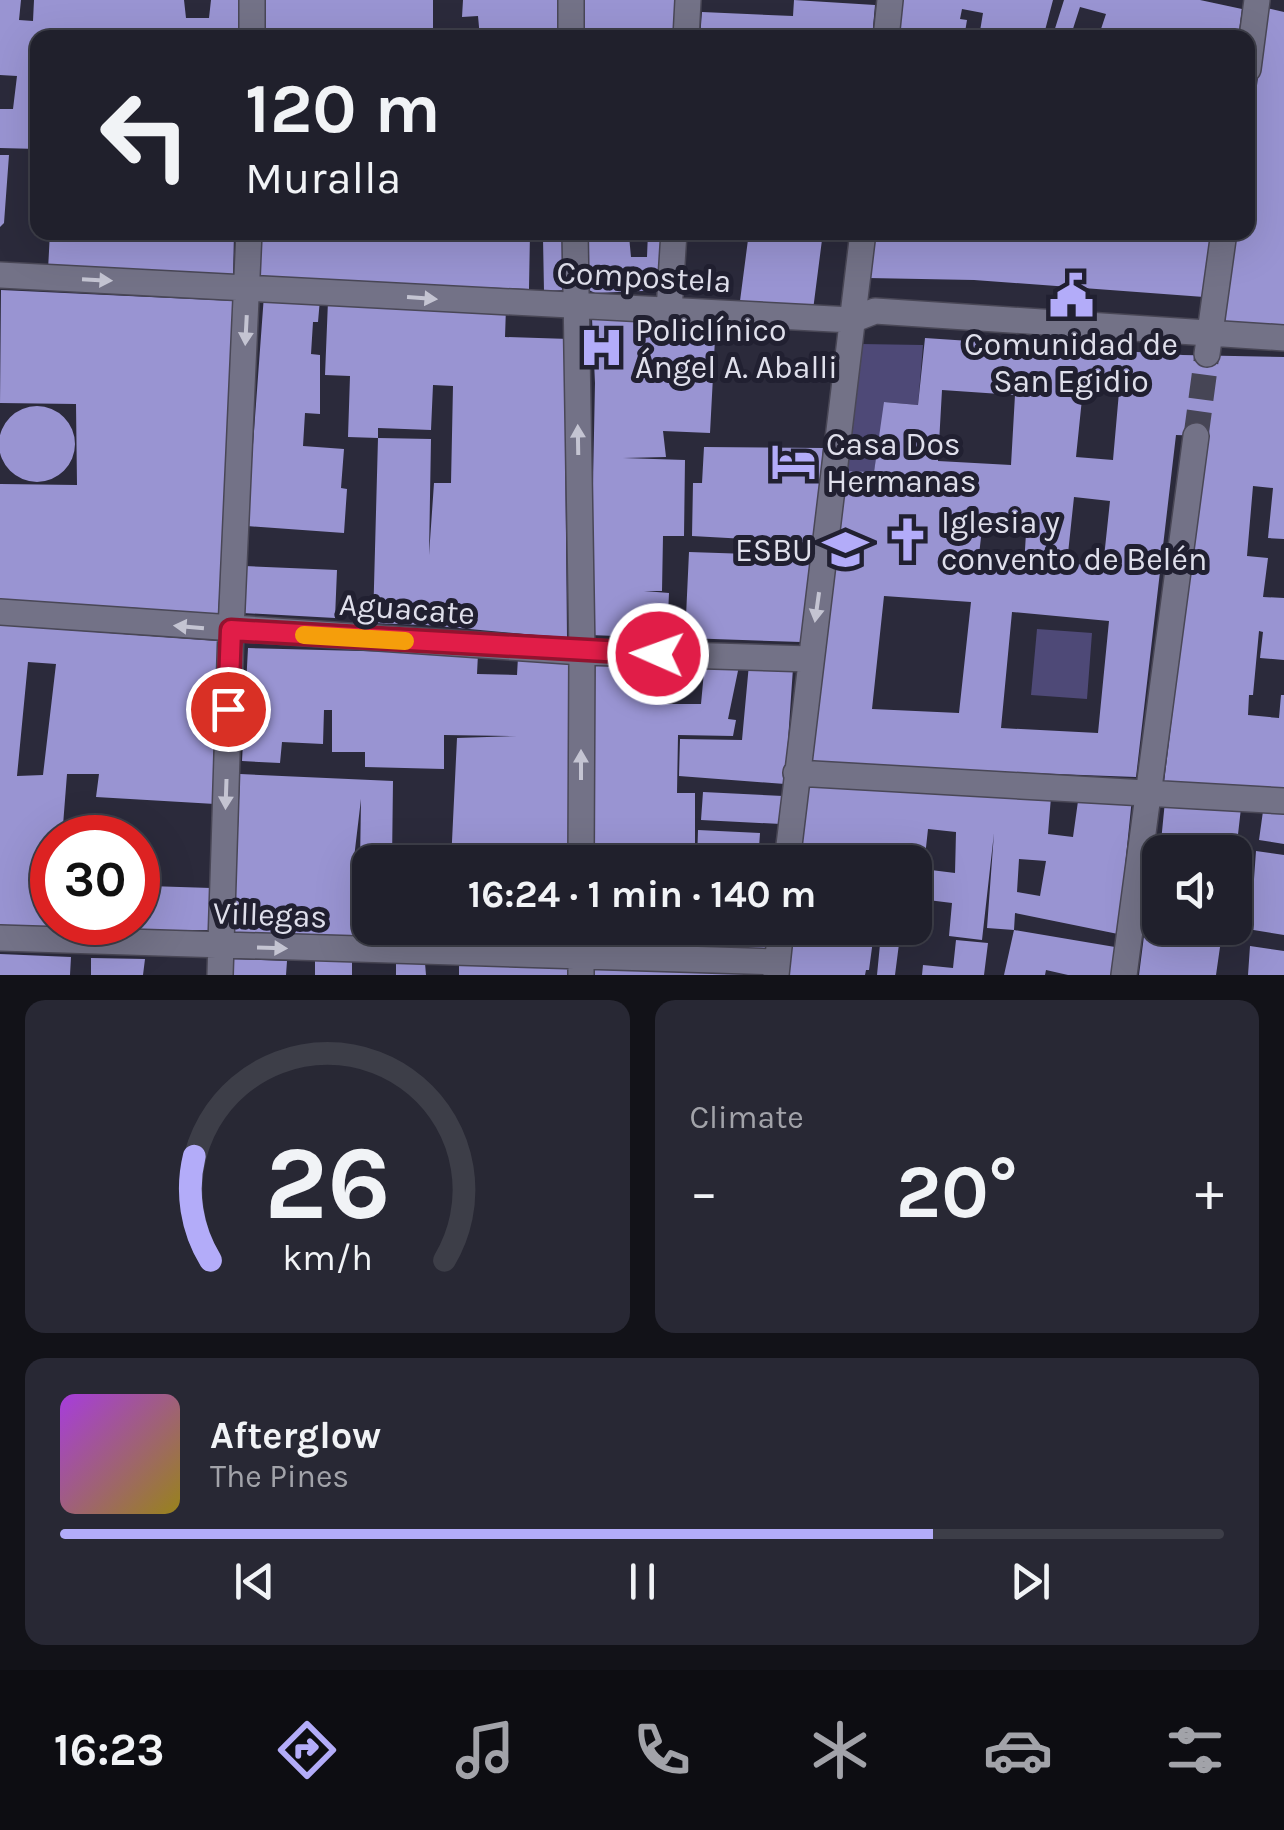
<!DOCTYPE html>
<html lang="en">
<head>
<meta charset="utf-8">
<style>
	:root { --surface:#20202c; --page:#282834; --text:#f1f3f6; --muted:#a2a3a9; --line:#3d3e48; --accent:#b3acf9 }
	body { margin:0; font-family:Karla,sans-serif; background:var(--page); color:var(--text); height:100vh; display:flex; flex-direction:column; font-size:38px; white-space:nowrap }
	* { box-sizing:border-box; margin:0 }
	p { font-size:32px; color:var(--muted) }
	.icon { flex:none; width:55px; height:55px; fill:none; stroke:currentColor; stroke-width:2; stroke-linecap:round; stroke-linejoin:round }
	.map { position:relative; height:975px; overflow:hidden }
	.panel { display:flex; flex-direction:column; gap:25px; padding:25px; background:#121218; flex:1 }
	.panel>* { flex:none }
	.banner { position:absolute; left:30px; top:30px; width:1225px; height:210px; border-radius:20px; box-shadow:0 10px 40px #0002,0 0 0 2px var(--line); background:#20202c; color:var(--text); overflow:hidden }
	.controls { position:absolute; left:1142px; top:835px; display:grid; gap:20px }
	.controls a { display:grid; place-items:center; width:110px; height:110px; border-radius:20px; background:var(--surface); box-shadow:0 10px 40px #0002,0 0 0 2px var(--line); font-size:50px }
	.speed { position:absolute; left:30px; top:815px; display:flex; gap:20px; font-size:50px; font-weight:700; text-align:center }
	.speed>* { display:grid; place-content:center; width:130px; height:130px; border-radius:50%; background:var(--surface); box-shadow:0 10px 40px #0002,0 0 0 2px var(--line); line-height:1 }
	.speed .limit { border:15px solid #d22; background:#fff; color:#111 }
	.pin { position:absolute; display:grid; place-items:center; width:85px; height:85px; color:#fff; margin:-42px; border:5px solid #fff; border-radius:50%; box-shadow:0 2px 10px #0007 }
	.me { position:absolute; width:110px; margin:-55px; rotate:272deg; stroke-linejoin:round; filter:drop-shadow(0 0 8px #0008) }
	.turn { display:flex; align-items:center; gap:35px; height:210px; padding:0 50px; font-size:45px }
	.turn .icon { width:130px; height:130px; stroke-width:2.5 }
	.turn b { display:block; font-size:70px; line-height:85px }
	.big { font-size:75px; font-weight:700; line-height:1.1 }
	.panel .widget { flex:1; display:flex; flex-direction:column; justify-content:center; gap:15px; min-width:0; padding:0 35px; border-radius:20px; background:var(--page) }
	.panel .dial { align-items:center; gap:0 }
	.dial svg { height:260px; overflow:visible; fill:none; stroke:var(--line); stroke-width:7; stroke-linecap:round; text-anchor:middle }
	.dial text { fill:var(--text); stroke:none }
	.song { display:flex; align-items:center; gap:30px }
	.cover { width:120px; height:120px; border-radius:15px; background:linear-gradient(135deg,hsl(280 70% 55%),hsl(50 70% 35%)) }
	.played { height:10px; border-radius:5px; background:linear-gradient(90deg,var(--accent) 75%,var(--line) 75%) }
	.keys { display:flex; justify-content:space-around; direction:ltr }
	.heat { display:flex; justify-content:space-between; align-items:center; font-size:55px; direction:ltr }
	.panel .tiles { flex:1; display:grid; gap:25px; grid-template-columns:1fr 1fr }
	.widget:last-child { grid-column:span 2 }
	.trip { position:absolute; left:352px; top:845px; width:580px; height:100px; border-radius:20px; background:var(--surface); box-shadow:0 10px 40px #0002,0 0 0 2px var(--line); font-weight:700; line-height:100px; text-align:center }
	.tab-bar { display:flex; height:160px; justify-content:space-around; align-items:center; background:#0d0d12; color:var(--muted) }
	.tab-bar .icon { width:70px; height:70px }
	.tab-bar .on { color:var(--accent) }
	.tab-bar b { font-size:45px; color:var(--text) }
	.map>svg:first-child { display:block }
	.green { fill:#4e4977 }
	.building { fill:#9994d2; fill-rule:evenodd }
	.lines { fill:none; stroke-linecap:round; stroke-linejoin:round }
	.minor-tunnel { stroke:#464555; stroke-width:25; stroke-dasharray:25 12; stroke-linecap:butt }
	.minor-casing { stroke:#494756; stroke-width:28 }
	.minor { stroke:#737287; stroke-width:25 }
	.oneway { fill:#c4c4d2 }
	.route-casing { stroke:#92132f; stroke-width:25 }
	.route { stroke:#e11d48; stroke-width:18 }
	.slow { stroke:#f59e0b; stroke-width:18 }
	.labels { text-anchor:middle; dominant-baseline:central; stroke-width:10; stroke-linejoin:round; paint-order:stroke }
	.street-label { font-size:32px; fill:#dfdfeb; stroke:#212031 }
	.poi-label { font-size:32px; fill:#dfdfeb; stroke:#212031; text-anchor:start }
</style>
</head>
<body>
<div class="map">
<svg width="1284" height="975" viewBox="0 0 1284 975">
	<rect width="100%" height="100%" fill="#2b2a3b"/>
	<path class="green" d="M861,344L923,345L918,405L885,402L874,472L843,471Z
		M1037,629L1092,633L1087,699L1031,695Z
		M587,928H685L683,948L587,944Z"/>
	<path class="building" d="M0,0H21L19,20L33,21L34,0H184L186,18H209L211,0H242L241,38H38V149L0,148V109H13L17,76L0,75Z
		M266,0H433V38H264Z
		M463,0H559L560,38H480L478,16L462,17Z
		M582,0H676L675,38H582Z
		M794,0L875,5L872,38H700L702,12L793,16Z
		M902,0H1053L1043,38L979,37L983,13L962,9L960,19L967,20L964,38H896Z
		M1064,0H1200L1242,9L1238,38H1098L1106,14L1080,7L1070,38H1052Z
		M1267,8L1284,12V328L1222,323L1235,232H1248V155Z
		M0,155H9L4,223L0,227Z
		M50,232H234L233,279L48,270Z
		M257,232H530L529,289L263,280L256,271Z
		M648,232H666L665,290L595,293L587,289L586,237L629,236L631,257H647Z
		M749,232H823L813,310L740,301Z
		M872,232H1212L1204,297L974,280L868,278Z
		M543,238H565L566,290L544,291Z
		M1,290L235,301L218,617L139,608L0,601V484L77,485L76,404L0,403Z
		M264,295L320,299L318,322H313L311,354L320,355V414L305,413L303,446L344,449L341,488L347,489L344,533L247,526Z
		M328,301L506,307L505,337L569,339L565,437L567,638L426,625L373,623L378,438L431,439L429,555L434,483H451L453,386L433,385L431,430L378,428V438L348,437L350,376L325,375Z
		M592,318L716,320L710,433L663,431L666,457L623,458L685,460L684,536H663L662,591H644L669,593L667,638L590,635L595,383Z
		M925,338L1183,355L1284,357V539L1268,538L1273,488L1253,486L1247,556L1268,558L1263,597L1284,598V660L1260,658L1263,632L1259,631L1253,695H1249L1248,715L1279,718L1281,695H1284V793L1164,783L1206,436L1176,435L1136,777L808,765L843,471L874,472L884,402L918,405ZM1083,389L1119,392L1113,460L1076,457ZM942,390L1015,395L1011,465L938,461ZM1074,497L1110,501L1103,567L1067,563ZM984,512L1027,517L1024,566L978,563ZM884,596L971,602L959,713L872,709ZM1012,612L1109,621L1098,733L1001,728Z
		M-1 444a38 38 0 1 1 76 0a38 38 0 1 1-76 0Z
		M704,447L823,448L815,543L692,536L693,483H702Z
		M689,552L813,556L801,642L685,638Z
		M245,566L337,570L335,618L243,613Z
		M0,625L218,641L215,804L96,797L99,774H67L62,838H52V922H138V845L149,846V886L211,888L209,930H0ZM28,662L56,664L43,775L17,776Z
		M248,648L478,654L477,674L517,675L518,657H572L569,862H451L457,738L517,736L444,735V769L365,767V752H332V710H324L323,744L282,742L280,763L242,761Z
		M592,659H659V704H701L705,661L739,666L728,719L736,720L733,736L678,735L677,793H695V858L689,857V862H590Z
		M749,664L793,668L785,784L679,776L680,739L742,740Z
		M240,774L393,781L392,862H370V928H420V937H391V940L234,935ZM361,799L360,864H357L354,915V858Z
		M805,782L1051,797L1048,834L1073,837L1079,794L1132,798L1118,934L1015,913L1014,930L987,928L994,833L982,940L949,936L952,903L928,900L924,939L900,936L895,975H877L881,934L845,930V928H915V868L955,873L956,832L928,829L924,866L915,865V862L826,857L825,862H795ZM1019,859L1046,861L1040,896L1017,892Z
		M703,792L783,796L781,824L701,820Z
		M1165,801L1241,808L1236,852H1160Z
		M1264,804L1284,807V844L1259,840Z
		M698,830L760,833L758,862H697Z
		M1256,851L1284,855V935L1235,927L1240,877L1254,879Z
		M1153,866L1160,867V928H1218L1216,939L1221,940L1216,975H1139Z
		M452,928H570L569,945L452,940Z
		M685,928H769L766,954L683,948Z
		M1014,930L1115,947L1111,975H1068L1046,970L1045,975H1004Z
		M790,931L873,940L869,970H866L865,975H785Z
		M956,940L988,943L984,975H922L923,965L953,968Z
		M1250,946L1284,951V975H1248Z
		M0,954L71,957L70,975H0Z
		M91,958L145,959L143,975H91Z
		M229,959L287,961L286,975H228Z
		M315,961H352V975H315Z
		M396,961L425,963L426,975H396Z
		M459,961L573,964L572,975H459Z
		M591,969L753,971L758,975H591Z"/>
	<g class="lines">
		<path class="minor-tunnel" d="M1196,436L1207,354"/>
		<defs>
			<path id="minor" d="M571,0V38
				M252,38V0
				M686,38L688,0
				M886,38L890,0
				M1248,69L1257,0
				M575,232L582,652L581,862
				M0,275L852,320L875,311L1284,338
				M669,311L674,232
				M1207,354L1224,232
				M0,612L582,652L810,659
				M796,773L1284,801
				M787,862L863,232
				M581,928V975
				M0,938L777,962
				M220,975L231,630L249,232
				M776,975L781,928
				M1124,975L1196,436"/>
		</defs>
		<use href="#minor" class="minor-casing"/>
		<use href="#minor" class="minor"/>
	</g>
	<defs><path id="oneway-solid" d="M-6-.8H1V-3.2L6.5 0L1 3.2V.8H-6Z" transform="scale(2.5)"/></defs>
	<g class="oneway">
		<use href="#oneway-solid" transform="translate(97 280) rotate(3)"/>
		<use href="#oneway-solid" transform="translate(422 298) rotate(4)"/>
		<use href="#oneway-solid" transform="translate(246 330) rotate(93)"/>
		<use href="#oneway-solid" transform="translate(578 440) rotate(-91)"/>
		<use href="#oneway-solid" transform="translate(817 607) rotate(98)"/>
		<use href="#oneway-solid" transform="translate(189 627) rotate(-175)"/>
		<use href="#oneway-solid" transform="translate(581 765) rotate(-90)"/>
		<use href="#oneway-solid" transform="translate(226 794) rotate(92)"/>
		<use href="#oneway-solid" transform="translate(272 948) rotate(2)"/>
	</g>
	<g class="lines">
		<defs>
			<path id="route" d="M228,709L231,630L658,654"/>
		</defs>
		<use href="#route" class="route-casing"/>
		<use href="#route" class="route"/>
		<path class="slow" d="M304,635L405,641"/>
	</g>
	<defs>
		<symbol id="civic-bare" viewBox="-9 -9 18 18"><path d="M-.6-6.5H3V-4.5H.6V-3L4-1V1h2V6H-6V1h2V-1L-.6-3ZM-1.2 2.5V6h2.4V2.5Z" fill="#b3acf9" stroke="#212031" stroke-width="2.5" paint-order="stroke"/></symbol>
		<symbol id="hospital-bare" viewBox="-9 -9 18 18"><path d="M-5-5h3v3.5h4V-5h3V5h-3V1.5h-4V5h-3Z" fill="#b3acf9" stroke="#212031" stroke-width="2.5" paint-order="stroke"/></symbol>
		<symbol id="hotel-bare" viewBox="-9 -9 18 18"><path d="M-6-4.5h1.5V1H6V5H4.5V3h-9V5H-6ZM-4 0a1.8 1.8 0 1 1 3.6 0ZM.5 0V-2.5h3Q6-2.5 6 0Z" fill="#b3acf9" stroke="#212031" stroke-width="2.5" paint-order="stroke"/></symbol>
		<symbol id="church-bare" viewBox="-9 -9 18 18"><path d="M-1.2-6h2.4v3.5h3.3v2.4h-3.3V6h-2.4V-.1h-3.3v-2.4h3.3Z" fill="#b3acf9" stroke="#212031" stroke-width="2.5" paint-order="stroke"/></symbol>
		<symbol id="school-bare" viewBox="-9 -9 18 18"><path d="M0-5L7-2L0 1L-7-2ZM-4 1L0 2.5L4 1V4Q0 6-4 4Z" fill="#b3acf9" stroke="#212031" stroke-width="2.5" paint-order="stroke"/></symbol>
	</defs>
	<g fill-rule="evenodd">
		<use href="#civic-bare" x="1040" y="264" width="63" height="63"/>
		<use href="#hospital-bare" x="570" y="316" width="63" height="63"/>
		<use href="#hotel-bare" x="762" y="430" width="63" height="63"/>
		<use href="#church-bare" x="876" y="508" width="63" height="63"/>
		<use href="#school-bare" x="814" y="518" width="63" height="63"/>
	</g>
	<g class="labels">
		<g class="street-label">
			<text transform="translate(644 277) rotate(3)">Compostela</text>
			<text transform="translate(407 609) rotate(4)">Aguacate</text>
			<text transform="translate(270 915) rotate(2)">Villegas</text>
		</g>
		<g class="poi-label">
			<text x="635" y="330">Policlínico<tspan x="635" dy="37">Ángel A. Aballi</tspan></text>
			<text x="1071" y="344" text-anchor="middle">Comunidad de<tspan x="1071" dy="37">San Egidio</tspan></text>
			<text x="826" y="444">Casa Dos<tspan x="826" dy="37">Hermanas</tspan></text>
			<text x="941" y="522">Iglesia y<tspan x="941" dy="37">convento de Belén</tspan></text>
			<text x="813" y="550" text-anchor="end">ESBU</text>
		</g>
	</g>
</svg>
<div class="controls">
<a><svg class="icon" aria-label="sound" viewBox="0 0 24 24"><path d="M4 9h4l5-4v14l-5-4H4zM17 9q2 3 0 6"/></svg></a>
</div>
<div class="speed"><div class="limit">30</div></div>
<div class="pin" style="left:228px;top:709px;background:#d93025"><svg class="icon" aria-label="arrive" viewBox="0 0 24 24"><path d="M6 21V4h12l-3 4 3 4H6"/></svg></div>
<svg class="me" style="left:658px;top:654px" viewBox="-20 -20 40 40"><circle r="17" fill="#e11d48" stroke="#fff" stroke-width="3"/><path d="M0-11L8 9 0 5-8 9z" fill="#fff"/></svg>
<div class="trip">16:24 · 1 min · 140 m</div>
<div class="banner">
<div class="turn"><svg class="icon" aria-label="left" viewBox="0 0 24 24"><path d="M17 20v-9H6M10 6l-5 5 5 5"/></svg><div><b>120 m</b>Muralla</div></div>
</div>
</div>
<section class="panel">
<div class="tiles">
<div class="widget dial"><svg viewBox="0 0 100 80">
<path d="M14 69A42 42 0 1 1 86 69"/>
<path d="M14 69A42 42 0 0 1 9 37" stroke="#b3acf9"/>
<text x="50" y="56" font-size="32" font-weight="700">26</text>
<text x="50" y="72" font-size="11">km/h</text>
</svg></div>
<div class="widget"><p>Climate</p>
<div class="heat"><a>−</a><b class="big">20°</b><a>+</a></div>
</div>
<div class="widget">
<div class="song"><i class="cover"></i><div><b>Afterglow</b><p>The Pines</p></div></div>
<div class="played"></div>
<div class="keys"><svg class="icon" aria-label="previous" viewBox="0 0 24 24"><path d="M18 5L8 12l10 7zM5 5v14"/></svg><svg class="icon" aria-label="pause" viewBox="0 0 24 24"><path d="M8 5v14M16 5v14"/></svg><svg class="icon" aria-label="next" viewBox="0 0 24 24"><path d="M6 5l10 7-10 7zM19 5v14"/></svg></div>
</div>
</div>
</section>
<nav class="tab-bar">
<b>16:23</b>
<svg class="icon on" aria-label="directions" viewBox="0 0 24 24"><path d="M12 3l9 9-9 9-9-9zM9 14v-3h6M13 9l2 2-2 2"/></svg>
<svg class="icon" aria-label="music" viewBox="0 0 24 24"><path d="M9 18V5l10-2v13"/><circle cx="6" cy="18" r="3"/><circle cx="16" cy="16" r="3"/></svg>
<svg class="icon" aria-label="phone" viewBox="0 0 24 24"><path d="M5 4h4l2 5-3 2q2 4 5 5l2-3 5 2v4C11 20 4 13 5 4z"/></svg>
<svg class="icon" aria-label="climate" viewBox="0 0 24 24"><path d="M12 3v18M4 7l16 10M4 17L20 7"/></svg>
<svg class="icon" aria-label="car" viewBox="0 0 24 24"><path d="M5 17H2v-5l4-1 3-4h7l3 4 3 1v5h-3M9 17h6M6 11h13"/><circle cx="7" cy="17" r="2"/><circle cx="17" cy="17" r="2"/></svg>
<svg class="icon" aria-label="filters" viewBox="0 0 24 24"><path d="M4 7h16M4 17h16"/><circle cx="9" cy="7" r="2"/><circle cx="15" cy="17" r="2"/></svg>
</nav>
</body>
</html>
